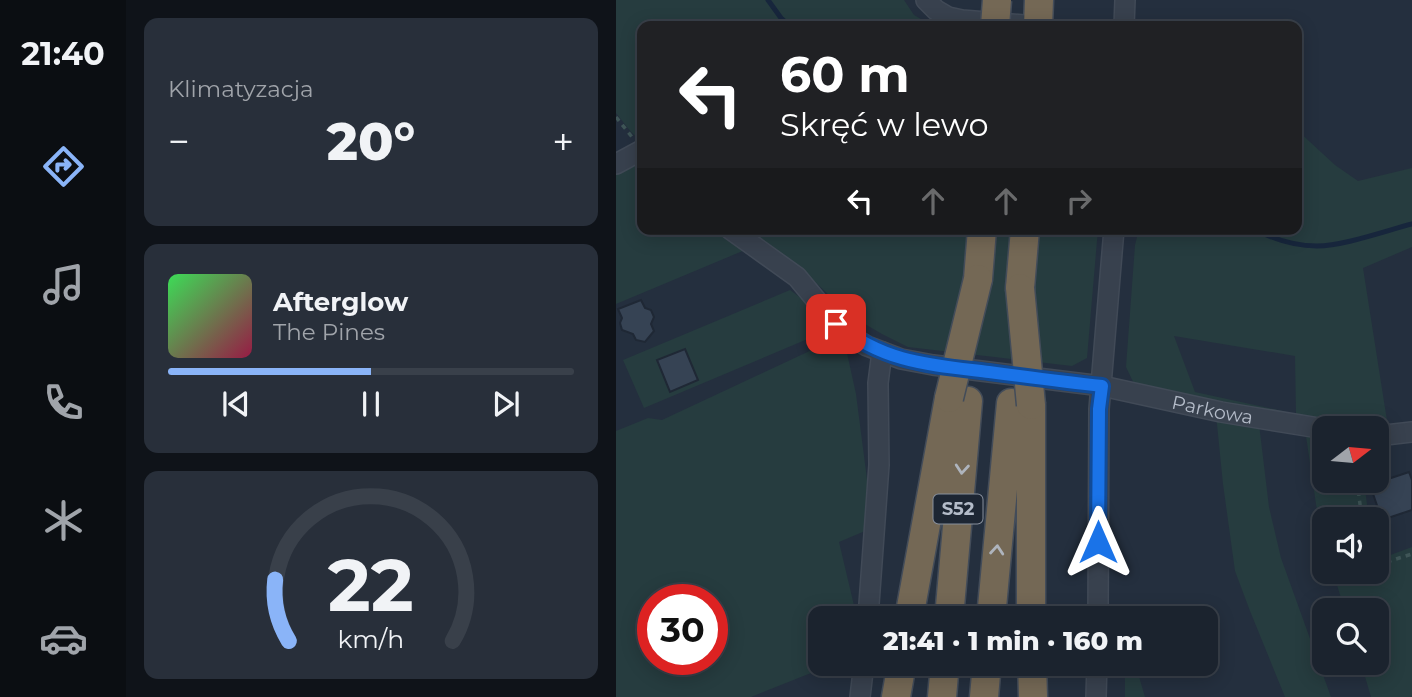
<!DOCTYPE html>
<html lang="pl">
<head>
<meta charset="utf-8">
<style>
	:root { --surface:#1b232e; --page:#282f3a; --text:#f1f3f6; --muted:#a0a4aa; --line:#39404a; --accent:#8ab4f8 }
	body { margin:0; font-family:Montserrat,sans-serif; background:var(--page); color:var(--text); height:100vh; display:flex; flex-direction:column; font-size:26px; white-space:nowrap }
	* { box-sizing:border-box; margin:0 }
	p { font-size:23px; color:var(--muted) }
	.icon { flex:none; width:38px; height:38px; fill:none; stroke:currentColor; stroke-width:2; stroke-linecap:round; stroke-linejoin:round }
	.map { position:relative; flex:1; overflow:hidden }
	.side { display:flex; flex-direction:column; gap:18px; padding:18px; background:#0f1319; width:490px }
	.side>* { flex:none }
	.guide { position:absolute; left:21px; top:21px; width:665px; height:214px; border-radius:14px; box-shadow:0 4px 18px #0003,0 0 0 2px var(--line); background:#202124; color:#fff; overflow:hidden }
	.needle { width:46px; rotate:74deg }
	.fabs { position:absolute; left:696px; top:416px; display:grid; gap:14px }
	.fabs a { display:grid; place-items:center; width:77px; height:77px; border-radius:14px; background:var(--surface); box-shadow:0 4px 18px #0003,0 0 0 2px var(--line); font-size:35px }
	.speed { position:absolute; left:21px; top:584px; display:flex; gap:14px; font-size:35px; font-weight:700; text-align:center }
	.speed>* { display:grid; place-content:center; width:91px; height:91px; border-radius:50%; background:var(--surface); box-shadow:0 4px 18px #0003,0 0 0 2px var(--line); line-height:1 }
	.speed .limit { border:10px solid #d22; background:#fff; color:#111 }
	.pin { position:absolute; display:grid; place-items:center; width:60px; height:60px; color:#fff; margin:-30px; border-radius:14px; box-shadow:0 4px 10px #0006 }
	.me { position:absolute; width:77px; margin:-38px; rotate:0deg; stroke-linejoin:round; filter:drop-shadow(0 0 5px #0008) }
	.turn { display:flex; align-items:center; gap:24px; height:147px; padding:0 28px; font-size:32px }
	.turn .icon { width:91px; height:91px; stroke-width:2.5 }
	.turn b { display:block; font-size:49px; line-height:60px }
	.lanes { display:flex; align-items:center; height:66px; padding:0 28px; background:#0003; justify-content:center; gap:35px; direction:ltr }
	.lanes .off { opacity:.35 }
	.big { font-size:52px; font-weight:800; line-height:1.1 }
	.side .tile { flex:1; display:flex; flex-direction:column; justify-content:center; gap:10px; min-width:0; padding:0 24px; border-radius:14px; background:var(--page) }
	.side .dial { align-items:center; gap:0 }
	.dial svg { height:182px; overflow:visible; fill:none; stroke:var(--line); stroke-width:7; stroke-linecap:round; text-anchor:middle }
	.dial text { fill:var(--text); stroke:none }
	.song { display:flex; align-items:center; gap:21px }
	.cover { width:84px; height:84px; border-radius:10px; background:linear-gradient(135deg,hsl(130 70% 55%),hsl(340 70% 35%)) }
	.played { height:7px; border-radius:4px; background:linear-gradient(90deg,var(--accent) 50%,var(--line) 50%) }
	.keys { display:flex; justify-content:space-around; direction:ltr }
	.heat { display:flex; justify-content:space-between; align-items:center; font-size:38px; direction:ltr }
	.trip { position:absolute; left:192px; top:606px; width:410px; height:70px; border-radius:14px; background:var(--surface); box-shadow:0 4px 18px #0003,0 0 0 2px var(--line); font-weight:800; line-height:70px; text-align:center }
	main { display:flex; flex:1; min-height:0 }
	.tabs { display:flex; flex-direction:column; width:126px; justify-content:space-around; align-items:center; background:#0b0e12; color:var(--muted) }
	.tabs .icon { width:49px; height:49px }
	.tabs .on { color:var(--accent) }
	.tabs b { font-size:32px; color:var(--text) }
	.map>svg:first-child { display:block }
	.green { fill:#263c3f; fill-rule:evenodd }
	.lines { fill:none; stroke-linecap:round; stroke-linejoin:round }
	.stream { stroke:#17263c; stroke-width:5 }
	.building { fill:#364354; stroke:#1f2835; stroke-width:2 }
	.minor-casing { stroke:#414a57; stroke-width:22 }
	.highway-casing { stroke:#434c59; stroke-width:31 }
	.path { stroke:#3f5557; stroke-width:3.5; stroke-dasharray:5 5; stroke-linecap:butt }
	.minor { stroke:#38414e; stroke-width:19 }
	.highway { stroke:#746855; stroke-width:28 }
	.highway-bridge-casing { stroke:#434c59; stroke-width:31; stroke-linecap:butt }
	.highway-bridge { stroke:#746855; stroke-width:28 }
	.oneway { stroke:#aeb4bd }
	.route-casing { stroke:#114b97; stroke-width:18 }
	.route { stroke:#1a73e8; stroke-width:12 }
	.labels { text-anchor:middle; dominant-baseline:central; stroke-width:7; stroke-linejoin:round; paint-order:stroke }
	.shield { fill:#1d2633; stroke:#878f9c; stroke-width:2 }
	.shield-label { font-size:18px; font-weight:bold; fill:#b4bcc9 }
	.street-label { font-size:19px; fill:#b4bcc9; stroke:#1d2633 }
</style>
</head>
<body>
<main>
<nav class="tabs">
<b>21:40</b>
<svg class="icon on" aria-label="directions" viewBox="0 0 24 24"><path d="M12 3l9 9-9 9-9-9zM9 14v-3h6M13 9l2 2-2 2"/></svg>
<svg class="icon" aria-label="music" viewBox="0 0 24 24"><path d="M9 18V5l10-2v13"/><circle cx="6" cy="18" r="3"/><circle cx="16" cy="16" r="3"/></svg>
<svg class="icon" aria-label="phone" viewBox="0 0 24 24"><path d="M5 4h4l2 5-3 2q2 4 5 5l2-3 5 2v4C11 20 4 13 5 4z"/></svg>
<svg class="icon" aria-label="climate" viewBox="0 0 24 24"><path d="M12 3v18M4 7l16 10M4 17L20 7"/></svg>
<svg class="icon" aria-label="car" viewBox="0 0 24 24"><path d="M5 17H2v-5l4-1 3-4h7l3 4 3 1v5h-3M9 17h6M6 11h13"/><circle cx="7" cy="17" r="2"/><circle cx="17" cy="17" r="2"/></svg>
</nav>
<section class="side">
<div class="tile"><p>Klimatyzacja</p>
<div class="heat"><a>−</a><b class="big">20°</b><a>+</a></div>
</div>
<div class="tile">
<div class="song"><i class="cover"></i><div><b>Afterglow</b><p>The Pines</p></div></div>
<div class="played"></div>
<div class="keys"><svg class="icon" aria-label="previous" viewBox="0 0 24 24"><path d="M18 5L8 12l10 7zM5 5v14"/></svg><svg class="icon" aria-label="pause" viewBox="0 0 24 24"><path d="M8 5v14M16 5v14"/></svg><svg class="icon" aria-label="next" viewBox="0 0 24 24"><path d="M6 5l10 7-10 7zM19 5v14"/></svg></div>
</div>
<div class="tile dial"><svg viewBox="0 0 100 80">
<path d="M14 69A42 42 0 1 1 86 69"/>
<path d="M14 69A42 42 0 0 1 8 42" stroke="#8ab4f8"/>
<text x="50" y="56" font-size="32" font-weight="700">22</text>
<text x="50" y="72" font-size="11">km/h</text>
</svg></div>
</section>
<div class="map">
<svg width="796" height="697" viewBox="0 0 796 697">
	<rect width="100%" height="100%" fill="#242f3e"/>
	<path class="green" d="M0,0H288L298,15L317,26H26V142L15,132L0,113Z
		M681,130L719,165L742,181L796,168V247L747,268L772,427L753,428L680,415L521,390L510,367L519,245L523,229H681ZM558,336L679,356L680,414L579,392Z
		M26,163V229H105L129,250L0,304V173Z
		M125,229H482L471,358L456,366L292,347L266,334L235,316L177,261Z
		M174,290L201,310L205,328L194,338L28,408L7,360Z
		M215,341L231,353L240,394L252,487L249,531L223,542L241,618H205V640L199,643L205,655V663H208L210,667L135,697H0V431L32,418L46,420ZM37,600H96V660H37Z
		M600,414L643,424L653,507L665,558L715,697H669L634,611L619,571L607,484Z
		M690,436L709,439V481H748L753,520H709V546L704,531Z
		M796,547V697H755L745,663H761V611H729L717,572H761V560Z
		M509,663H519L529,697H509Z"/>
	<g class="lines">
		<path class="stream" d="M152,0L165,18L174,26
			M638,229C657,239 680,246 701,246C727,246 769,231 796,224"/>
	</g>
	<path class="building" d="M25,300L29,308L35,310L38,317L35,324L38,331L29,342L20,340L17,334L6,330L4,323L6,318L2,309Z
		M69,349L82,380L54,392L41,360Z
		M793,472L796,480V510L766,520L754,485Z"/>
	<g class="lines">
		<defs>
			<g id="minor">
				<path d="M310,0L320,10L332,17L346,20L420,26"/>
				<path d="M508,26L509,0"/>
				<path d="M0,164L26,150"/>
				<path id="s1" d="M114,229L181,277L220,324L236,337L251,346L285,359L317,365L486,386L605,412L709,429"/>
				<path d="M761,436L796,432"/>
				<path d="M252,618L263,465L262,383L266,352"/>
				<path d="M482,618L483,409L498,229"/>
				<path d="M244,697L248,663"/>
				<path d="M480,697L481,663"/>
			</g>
			<path id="highway" d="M422,26L423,0
				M362,279L366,229
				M404,288L409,229
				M415,405V618
				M293,618L333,398
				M333,618L352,401
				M375,618L395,403
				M416,663L417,697
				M280,697L286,663
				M326,697L329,663
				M368,697L371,663"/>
		</defs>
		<use href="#minor" class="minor-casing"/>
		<use href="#highway" class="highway-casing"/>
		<path class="path" d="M0,117L16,137
			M741,481L746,520
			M761,565L796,554"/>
		<use href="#minor" class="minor"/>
		<use href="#highway" class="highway"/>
		<defs>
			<path id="highway-bridge" d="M379,26L381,0
				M404,288L415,405
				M333,398L362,279"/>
		</defs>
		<use href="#highway-bridge" class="highway-bridge-casing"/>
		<use href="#highway-bridge" class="highway-bridge"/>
	</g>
	<defs><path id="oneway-chevron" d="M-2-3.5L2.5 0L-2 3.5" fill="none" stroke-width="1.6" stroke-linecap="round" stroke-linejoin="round" transform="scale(1.75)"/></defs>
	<g class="oneway">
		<use href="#oneway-chevron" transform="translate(346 469) rotate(95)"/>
		<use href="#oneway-chevron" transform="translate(381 550) rotate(-85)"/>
	</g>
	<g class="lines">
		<defs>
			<path id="route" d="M220,324C269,363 314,365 373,372C411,377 449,382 486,386L483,409L482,542"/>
		</defs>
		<use href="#route" class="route-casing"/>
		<use href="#route" class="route"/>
	</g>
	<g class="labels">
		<rect class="shield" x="317.5" y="494.5" width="49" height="29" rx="5"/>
		<g class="shield-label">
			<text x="342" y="509">S52</text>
		</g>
		<g class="street-label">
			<text stroke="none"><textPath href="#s1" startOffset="534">Parkowa</textPath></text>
		</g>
	</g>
</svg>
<div class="fabs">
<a><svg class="needle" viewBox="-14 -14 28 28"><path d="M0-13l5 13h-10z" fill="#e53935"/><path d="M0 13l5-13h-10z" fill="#a0a4aa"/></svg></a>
<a><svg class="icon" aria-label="sound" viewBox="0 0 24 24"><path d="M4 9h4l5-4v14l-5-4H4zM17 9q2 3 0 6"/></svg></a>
<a><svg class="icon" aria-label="search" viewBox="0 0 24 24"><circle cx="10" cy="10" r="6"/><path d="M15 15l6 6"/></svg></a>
</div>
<div class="speed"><div class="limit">30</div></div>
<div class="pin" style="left:220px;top:324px;background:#d93025"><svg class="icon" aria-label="arrive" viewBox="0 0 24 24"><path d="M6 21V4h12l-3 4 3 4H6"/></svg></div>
<svg class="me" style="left:482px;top:542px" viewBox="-20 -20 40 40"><path d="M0-17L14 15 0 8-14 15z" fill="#1a73e8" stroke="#fff" stroke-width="4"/></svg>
<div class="trip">21:41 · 1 min · 160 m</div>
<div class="guide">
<div class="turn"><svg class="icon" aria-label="left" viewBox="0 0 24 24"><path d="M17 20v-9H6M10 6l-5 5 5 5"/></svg><div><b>60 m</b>Skręć w lewo</div></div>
<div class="lanes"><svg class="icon" aria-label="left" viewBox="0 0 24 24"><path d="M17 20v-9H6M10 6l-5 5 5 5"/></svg><svg class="icon off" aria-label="ahead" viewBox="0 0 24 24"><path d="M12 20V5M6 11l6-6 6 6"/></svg><svg class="icon off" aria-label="ahead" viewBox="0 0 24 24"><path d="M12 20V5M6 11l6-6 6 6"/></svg><svg class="icon off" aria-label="right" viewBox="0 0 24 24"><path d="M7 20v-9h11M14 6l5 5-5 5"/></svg></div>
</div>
</div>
</main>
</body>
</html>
